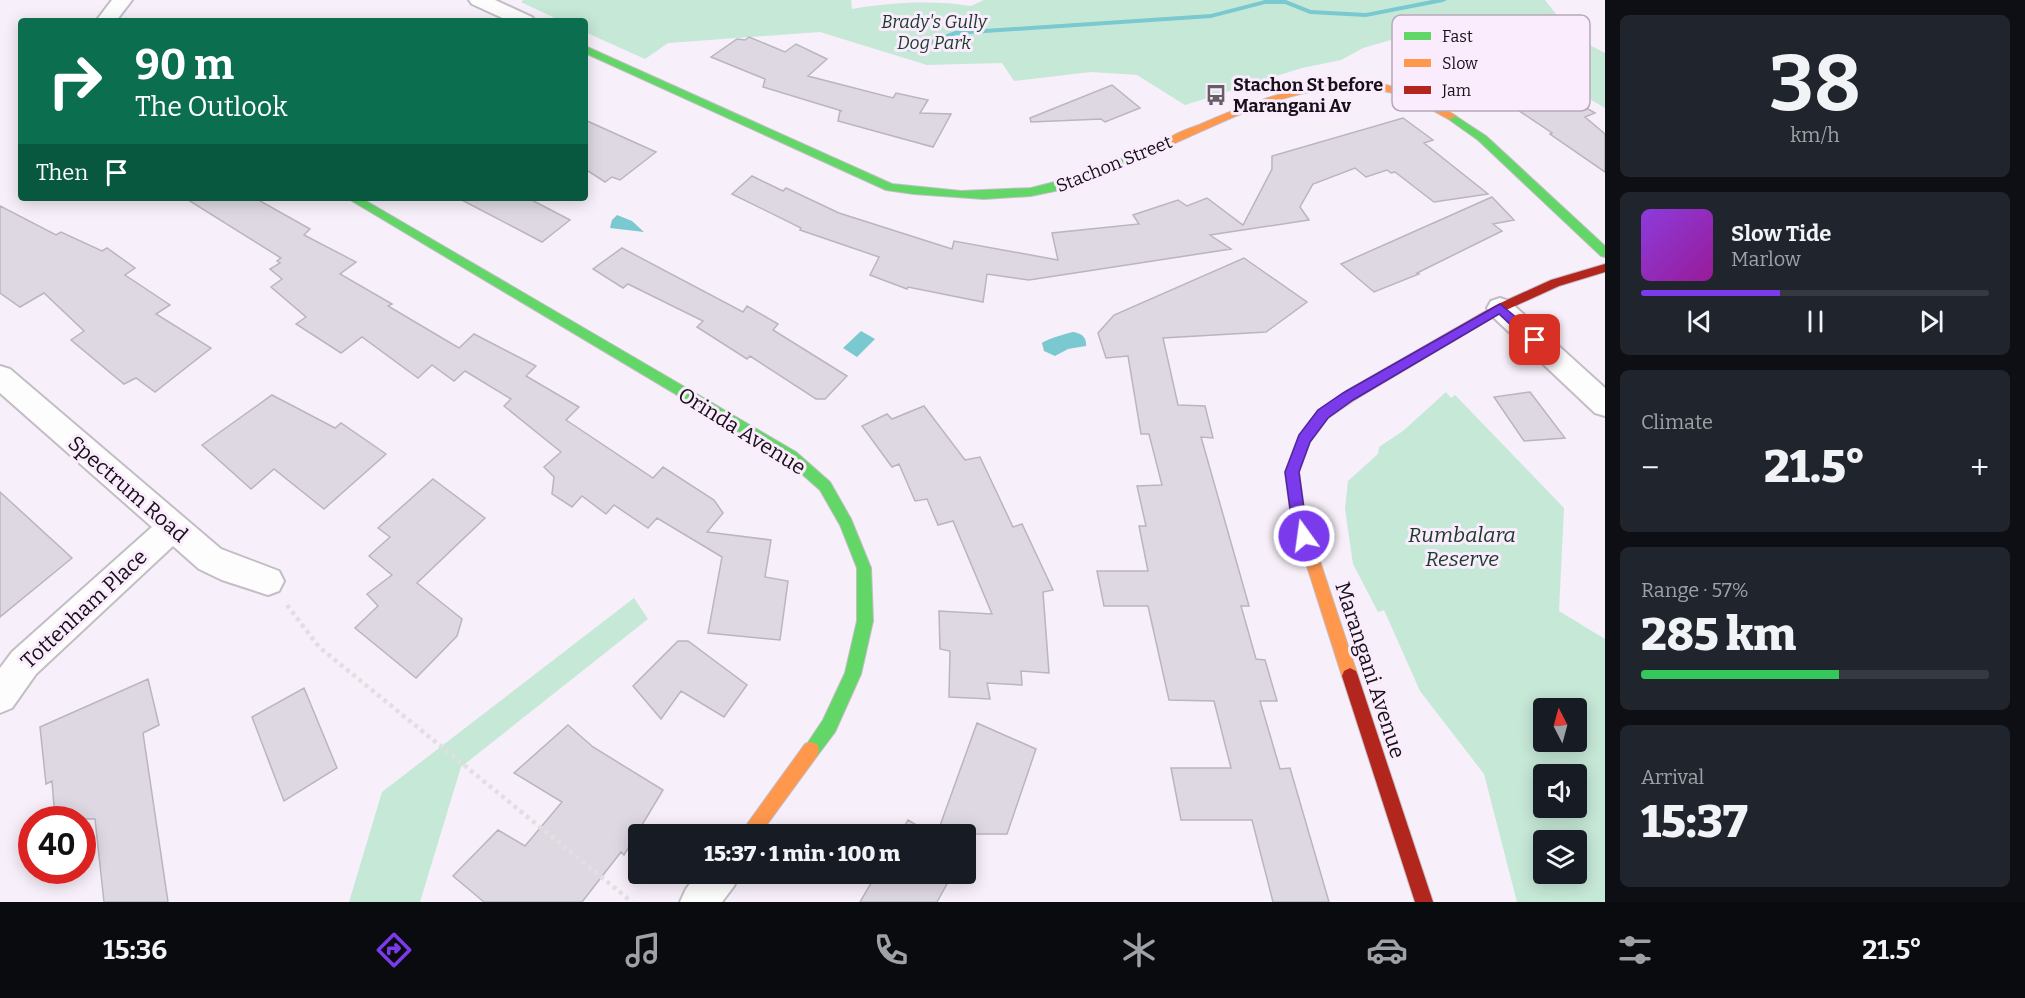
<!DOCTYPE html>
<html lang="en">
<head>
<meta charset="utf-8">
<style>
	:root { --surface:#171b24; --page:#20242c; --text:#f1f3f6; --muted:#9ea1a6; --line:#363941; --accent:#7c3aed }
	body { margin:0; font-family:Bitter,serif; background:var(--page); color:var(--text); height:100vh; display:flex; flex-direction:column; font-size:22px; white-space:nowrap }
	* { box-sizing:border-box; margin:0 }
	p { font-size:20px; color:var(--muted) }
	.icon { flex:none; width:33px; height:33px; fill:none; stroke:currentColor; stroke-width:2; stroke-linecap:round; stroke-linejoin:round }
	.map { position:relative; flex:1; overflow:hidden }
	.details { display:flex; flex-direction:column; gap:15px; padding:15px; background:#0d0f14; width:420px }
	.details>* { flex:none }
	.top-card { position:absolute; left:18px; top:18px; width:570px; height:183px; border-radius:6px; box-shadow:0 3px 15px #0003; background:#0b6e4f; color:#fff; overflow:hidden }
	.needle { width:39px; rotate:354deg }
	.tools { position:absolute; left:1533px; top:698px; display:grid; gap:12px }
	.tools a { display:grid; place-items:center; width:54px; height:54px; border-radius:6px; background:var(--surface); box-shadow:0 3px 15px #0003; font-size:30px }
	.speed { position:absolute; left:18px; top:806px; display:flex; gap:12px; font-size:30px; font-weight:700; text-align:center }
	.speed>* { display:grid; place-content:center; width:78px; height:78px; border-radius:50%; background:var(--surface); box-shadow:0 3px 15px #0003; line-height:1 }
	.speed .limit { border:9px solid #d22; background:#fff; color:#111 }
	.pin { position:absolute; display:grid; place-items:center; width:51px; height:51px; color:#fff; margin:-26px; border-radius:12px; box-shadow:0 3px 9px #0006 }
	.me { position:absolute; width:66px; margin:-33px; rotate:346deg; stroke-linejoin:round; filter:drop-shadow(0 0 4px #0008) }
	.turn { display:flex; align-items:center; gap:21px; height:126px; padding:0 18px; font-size:27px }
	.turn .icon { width:78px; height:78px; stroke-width:2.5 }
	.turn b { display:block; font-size:42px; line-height:51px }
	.then { display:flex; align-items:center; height:57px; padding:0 18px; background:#0003; gap:12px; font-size:22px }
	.big { font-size:45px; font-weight:800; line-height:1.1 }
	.details .tile { flex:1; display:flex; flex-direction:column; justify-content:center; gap:9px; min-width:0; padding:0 21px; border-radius:9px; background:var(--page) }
	.details .dial { align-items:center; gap:0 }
	.dial b { font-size:78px; line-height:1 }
	.song { display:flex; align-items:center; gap:18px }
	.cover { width:72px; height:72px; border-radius:9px; background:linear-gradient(135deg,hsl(270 70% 55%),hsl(300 70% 35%)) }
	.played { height:6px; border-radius:3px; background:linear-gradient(90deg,var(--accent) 40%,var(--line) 40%) }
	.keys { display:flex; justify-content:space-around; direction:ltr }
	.heat { display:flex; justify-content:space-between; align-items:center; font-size:33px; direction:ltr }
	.charge { height:9px; border-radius:4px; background:linear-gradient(90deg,#34c759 57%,var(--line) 0) }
	.trip { position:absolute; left:628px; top:824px; width:348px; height:60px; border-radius:6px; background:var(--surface); box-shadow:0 3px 15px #0003; font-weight:800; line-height:60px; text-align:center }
	.tabs { display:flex; height:96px; justify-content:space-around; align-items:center; background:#090b0e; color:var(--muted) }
	.tabs .icon { width:42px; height:42px }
	.tabs .selected { color:var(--accent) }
	.tabs b { font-size:27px; color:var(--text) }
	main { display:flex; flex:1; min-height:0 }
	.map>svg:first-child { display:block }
	.green { fill:#c6e8d7; fill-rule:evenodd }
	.water { fill:#7ac9d0 }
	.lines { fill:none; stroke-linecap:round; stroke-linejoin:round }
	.stream { fill:#7ac9d0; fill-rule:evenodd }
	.building { fill:#ded8e2; stroke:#bab5be; stroke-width:1.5 }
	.street-casing { stroke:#c3bdc5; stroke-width:4 }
	.fast-casing { stroke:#c3bdc5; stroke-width:2 }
	.slow-casing { stroke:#c3bdc5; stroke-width:2 }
	.jam-casing { stroke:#c3bdc5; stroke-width:2 }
	.path { stroke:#e2dfe2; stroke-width:4.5; stroke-dasharray:4 4; stroke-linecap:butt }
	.street { fill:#fefdfe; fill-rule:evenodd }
	.fast { fill:#63d668; fill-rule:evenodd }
	.slow { fill:#ff974d; fill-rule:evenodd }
	.jam { fill:#b3261e; fill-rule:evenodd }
	.route { fill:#7c3aed; stroke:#51269a; stroke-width:1.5 }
	.labels { text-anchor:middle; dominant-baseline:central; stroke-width:6; stroke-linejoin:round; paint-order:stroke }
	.far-park-label { font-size:18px; font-style:italic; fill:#193c29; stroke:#faebfd }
	.far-poi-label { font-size:18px; font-weight:bold; fill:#161017; stroke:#faebfd; text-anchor:start }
	.far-street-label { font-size:18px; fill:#161017; stroke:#faebfd }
	.street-label { font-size:21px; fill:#161017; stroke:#faebfd }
	.park-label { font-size:21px; font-style:italic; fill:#193c29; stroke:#faebfd }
	.key { fill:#faebfd; stroke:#b6a9b8; stroke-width:1.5 }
	.key-label { font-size:16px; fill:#161017 }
</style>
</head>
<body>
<main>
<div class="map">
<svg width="1605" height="902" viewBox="0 0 1605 902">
	<rect width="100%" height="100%" fill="#f7eff9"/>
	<path class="green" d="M523,0H851L852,9C890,2 935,0 971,6L984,0H1545L1574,37L1605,53V108L1457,21L1363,48L1341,60L1302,68L1185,105L1137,75L1091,72L1014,81L1002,63L927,65L820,32L668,43L645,59L585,32V21H561L521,2Z
		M1446,392L1451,398L1455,395L1564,508L1559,611L1605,639V902H1517L1484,774L1420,691L1384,610L1378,612L1353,564L1345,509L1348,481L1378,454L1379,447L1403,431ZM1544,708H1576V741H1544ZM1544,774H1576V807H1544ZM1544,840H1576V873H1544Z
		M634,598L648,619L461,767L420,902H349L382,792Z"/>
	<path class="water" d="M617,215L632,221L644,232L610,228L612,220Z
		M861,331L875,339L857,357L843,348Z
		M1073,332C1081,333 1087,337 1086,346L1068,349L1055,356L1044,351L1042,343C1045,340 1067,333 1073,332Z"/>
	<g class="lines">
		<path class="stream" d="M1265,0H1286L1311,10L1366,13L1432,0H1447L1443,2L1366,17L1310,14L1285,4H1265L1211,18L956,35L912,52L905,50L955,31L1211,14Z"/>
	</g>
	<path class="building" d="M1455,34L1505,68L1513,66L1595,113L1585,117L1605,134V172L1550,134L1552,133L1454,67L1434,74L1399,52Z
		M749,37L785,52L796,44L827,59L808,76L893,98L896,93L928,100L920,113L951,114L933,147L838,121L840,111H842L763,87L765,79L711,57L737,39L745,40Z
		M1112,85L1140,108L1105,122L1101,119L1031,122L1030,118Z
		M1403,118L1433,140L1424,143L1488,194L1434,202L1395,172L1391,173L1387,170L1366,177L1355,168L1313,184L1300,207L1309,220L1210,235L1231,249L1029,280L987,274L983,302L908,287L907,289L870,275L879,257L800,230L801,228L732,194L752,176L783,191L786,188L839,213L952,249L954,241L1058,260L1052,233L1139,224L1133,215L1178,200L1187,206L1207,198L1243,225L1272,169V156Z
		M585,120L656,152L620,180L612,177L605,182L585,169Z
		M1492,197L1514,220L1493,224L1502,231L1417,273L1419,274L1374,292L1341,264Z
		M185,198H255L310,229L304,235L356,262L340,274L392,304L388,306L459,348L474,334L536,366L526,376L579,407L566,420L653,478L663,467L714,500L723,513L707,532L771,540L765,577L788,581L780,640L708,633L722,557L657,518L648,528L614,505L606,514L582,496L572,507L552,494L554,477L544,467L561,452L504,406L511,399L465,371L454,381L432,365L418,378L362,337L341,353L296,324L306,317L271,287L282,279L270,269L280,263L277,261L281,258Z
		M458,198H528L570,220L542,242Z
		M0,206L56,235L61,232L102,251L107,248L135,268L125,275L170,305L156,314L211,348L155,392L136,378L124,384L71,340L84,331L44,293L20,307L0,293Z
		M622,248L743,312L747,306L778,324L773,330L847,376L825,399H816L750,356L747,359L697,327L703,321L628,284L623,288L593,269Z
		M1244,258L1307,302L1266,332L1163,338L1178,405L1205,406L1213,438L1201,437L1249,606H1241L1256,659L1265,660L1277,701H1260L1280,769L1290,768L1329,902H1273L1252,820H1181L1171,768H1231L1214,701L1169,700L1148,606H1104L1097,571H1148L1139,526H1146L1137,486L1162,485L1149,434H1141L1128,356L1106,358L1098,333L1114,315Z
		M1530,392L1565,438L1524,441L1494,397Z
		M272,395L335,428L341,423L386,454L324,509L274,469L251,489L202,445Z
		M924,406L965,460L980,457L1013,527L1022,524L1053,590L1043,592L1049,673L1021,671L1022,685L987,683L990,699L949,697L950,651L940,649L939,611L992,614L953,521L938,525L927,499L915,501L899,464L892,467L862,426L887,414L892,419Z
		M433,479L485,518L417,583L462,619L457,636L416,678L355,628L378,606L367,594L392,575L369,556L390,537L378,528Z
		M0,492L72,558L0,617Z
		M678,641H688L747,685L724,717L681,691L661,719L633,686Z
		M148,679L159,725L143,733L168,902H104L95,819H55L52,781L46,784L40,727Z
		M304,688L337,768L284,801L252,717Z
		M977,723L1036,749L1007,834H973L966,848V834H937Z
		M568,725L593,747L663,790L624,855L621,852L582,902H484L453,876L498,830L525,846L562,802L514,773Z
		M908,820L931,834H900Z
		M877,873H953L937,902H860Z"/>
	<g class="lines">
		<defs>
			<path id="street" d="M112,0H132L116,21H96Z
				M469,0H495L532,17L535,21H509L472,4Z
				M1500,298L1509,301L1605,388V416L1595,413L1491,315L1487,308L1491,301Z
				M0,366L10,369L221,549L279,571L284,581L279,591L268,595L222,580L199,569L173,546L36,674L12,708L0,713V668L12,652L152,527L0,393Z
				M698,873H740L734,886L722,902H680L686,889Z"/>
			<path id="fast" d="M585,46L892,184L961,191L1031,188L1086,174L1167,139L1171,138L1176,141L1106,174L1055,191L1031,196L984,199L914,194L886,190L585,53Z
				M1451,113L1486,136L1605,246V257L1601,256L1478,140L1447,118L1446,116Z
				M347,198H361L796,452L830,482L851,519L871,568L873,621L861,674L835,732L817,756L811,758L805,756L803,750L823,720L845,673L857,621V568L840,525L820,490L786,460Z"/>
			<path id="slow" d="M1344,81L1379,83L1418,94L1456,116L1451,119L1447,118C1435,112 1424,104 1411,99C1331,66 1247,111 1175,143L1171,144L1166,141C1174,133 1188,129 1199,125C1246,104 1292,87 1344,81Z
				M1351,390L1356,391L1357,395L1356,399L1328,418L1310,442L1299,472L1305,516L1358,676L1356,681L1350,684L1344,681L1342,676L1291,516L1285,472L1299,435L1318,410Z
				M811,742L817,744L819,750L817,756L760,834H740L805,744Z"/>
			<path id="jam" d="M1605,264V272L1559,286L1504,311L1356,399H1346L1345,395L1346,391L1496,305L1551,280Z
				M1350,668L1356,671L1358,676L1433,902H1415L1342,676L1344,671Z"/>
		</defs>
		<use href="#street" class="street-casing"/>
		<use href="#fast" class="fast-casing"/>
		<use href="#slow" class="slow-casing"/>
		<use href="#jam" class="jam-casing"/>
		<path class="path" d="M287,605L319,647L632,902"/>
		<use href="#street" class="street"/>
		<use href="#fast" class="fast"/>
		<use href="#slow" class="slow"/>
		<use href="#jam" class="jam"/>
	</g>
	<path class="route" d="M1500,304L1540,337L1541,340L1540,344H1531L1499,314L1353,400L1328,418L1310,442L1299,472L1305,516L1311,536L1309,541L1304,543L1299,541L1291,516L1285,472L1299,435L1318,410L1343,393Z"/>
	<defs>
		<symbol id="bus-bare" viewBox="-9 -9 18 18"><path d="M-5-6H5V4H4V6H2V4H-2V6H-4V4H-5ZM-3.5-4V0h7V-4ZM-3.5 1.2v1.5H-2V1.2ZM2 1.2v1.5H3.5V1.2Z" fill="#655e66" stroke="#faebfd" stroke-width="2.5" paint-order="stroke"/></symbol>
	</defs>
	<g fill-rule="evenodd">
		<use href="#bus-bare" x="1201" y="80" width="30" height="30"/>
	</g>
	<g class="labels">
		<g class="far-park-label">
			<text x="934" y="22">Brady's Gully<tspan x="934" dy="21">Dog Park</tspan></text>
		</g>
		<g class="far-poi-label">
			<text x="1233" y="85">Stachon St before<tspan x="1233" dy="21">Marangani Av</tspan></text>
		</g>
		<g class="far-street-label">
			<text transform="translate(1114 164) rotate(-22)">Stachon Street</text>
		</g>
		<g class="street-label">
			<text transform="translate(742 431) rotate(32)">Orinda Avenue</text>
			<text transform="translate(128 489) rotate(41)">Spectrum Road</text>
			<text transform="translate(84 609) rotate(-43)">Tottenham Place</text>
			<text transform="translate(1370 670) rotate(72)">Marangani Avenue</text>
		</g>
		<g class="park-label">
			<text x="1462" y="535">Rumbalara<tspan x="1462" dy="24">Reserve</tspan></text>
		</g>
	</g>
	<rect x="1392" y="15" width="198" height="96" rx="9" class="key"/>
	<rect x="1404" y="32" width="27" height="8" fill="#63d668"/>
	<rect x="1404" y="59" width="27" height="8" fill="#ff974d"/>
	<rect x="1404" y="86" width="27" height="8" fill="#b3261e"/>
	<g class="key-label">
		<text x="1442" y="42">Fast</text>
		<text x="1442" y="69">Slow</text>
		<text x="1442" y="96">Jam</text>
	</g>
</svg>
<div class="tools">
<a><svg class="needle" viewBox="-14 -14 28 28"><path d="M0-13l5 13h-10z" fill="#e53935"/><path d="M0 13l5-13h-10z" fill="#9ea1a6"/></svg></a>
<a><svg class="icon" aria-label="sound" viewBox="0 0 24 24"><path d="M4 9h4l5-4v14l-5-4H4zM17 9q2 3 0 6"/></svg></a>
<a><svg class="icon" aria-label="layers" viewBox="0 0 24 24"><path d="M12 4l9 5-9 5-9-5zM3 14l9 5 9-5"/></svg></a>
</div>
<div class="speed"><div class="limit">40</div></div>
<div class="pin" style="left:1535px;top:340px;background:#d93025"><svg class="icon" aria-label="arrive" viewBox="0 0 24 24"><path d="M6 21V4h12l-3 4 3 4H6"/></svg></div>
<svg class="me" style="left:1304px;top:536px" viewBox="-20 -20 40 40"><circle r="17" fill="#7c3aed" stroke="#fff" stroke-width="3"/><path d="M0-11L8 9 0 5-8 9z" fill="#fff"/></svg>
<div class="trip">15:37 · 1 min · 100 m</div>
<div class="top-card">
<div class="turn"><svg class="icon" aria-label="right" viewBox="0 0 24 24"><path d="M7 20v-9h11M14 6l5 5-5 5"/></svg><div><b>90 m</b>The Outlook</div></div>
<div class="then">Then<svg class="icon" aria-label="arrive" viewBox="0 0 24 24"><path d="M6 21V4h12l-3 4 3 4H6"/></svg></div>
</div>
</div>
<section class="details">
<div class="tile dial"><b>38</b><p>km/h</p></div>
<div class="tile">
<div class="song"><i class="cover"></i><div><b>Slow Tide</b><p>Marlow</p></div></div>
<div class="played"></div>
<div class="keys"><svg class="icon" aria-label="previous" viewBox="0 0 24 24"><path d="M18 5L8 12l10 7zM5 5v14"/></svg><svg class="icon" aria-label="pause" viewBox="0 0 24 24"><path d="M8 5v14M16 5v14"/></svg><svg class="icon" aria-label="next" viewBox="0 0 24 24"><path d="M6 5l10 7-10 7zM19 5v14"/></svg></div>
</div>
<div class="tile"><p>Climate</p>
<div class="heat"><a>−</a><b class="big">21.5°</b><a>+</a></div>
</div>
<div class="tile"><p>Range · 57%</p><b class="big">285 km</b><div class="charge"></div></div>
<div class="tile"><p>Arrival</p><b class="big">15:37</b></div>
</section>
</main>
<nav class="tabs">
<b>15:36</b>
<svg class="icon selected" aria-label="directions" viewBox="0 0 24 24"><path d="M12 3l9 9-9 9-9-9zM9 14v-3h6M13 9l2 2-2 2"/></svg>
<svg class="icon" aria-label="music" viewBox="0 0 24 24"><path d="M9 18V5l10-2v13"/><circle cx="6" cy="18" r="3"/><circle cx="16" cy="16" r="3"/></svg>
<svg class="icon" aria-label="phone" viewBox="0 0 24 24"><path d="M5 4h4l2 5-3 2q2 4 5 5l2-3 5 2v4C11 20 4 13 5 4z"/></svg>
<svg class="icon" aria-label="climate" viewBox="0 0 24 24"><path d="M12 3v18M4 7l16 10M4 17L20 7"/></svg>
<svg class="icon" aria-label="car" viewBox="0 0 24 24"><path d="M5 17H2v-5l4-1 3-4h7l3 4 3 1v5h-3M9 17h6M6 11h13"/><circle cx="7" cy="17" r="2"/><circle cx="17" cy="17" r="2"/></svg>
<svg class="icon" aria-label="filters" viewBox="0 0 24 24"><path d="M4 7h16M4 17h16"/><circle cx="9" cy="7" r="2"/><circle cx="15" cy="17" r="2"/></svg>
<b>21.5°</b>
</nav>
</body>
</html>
